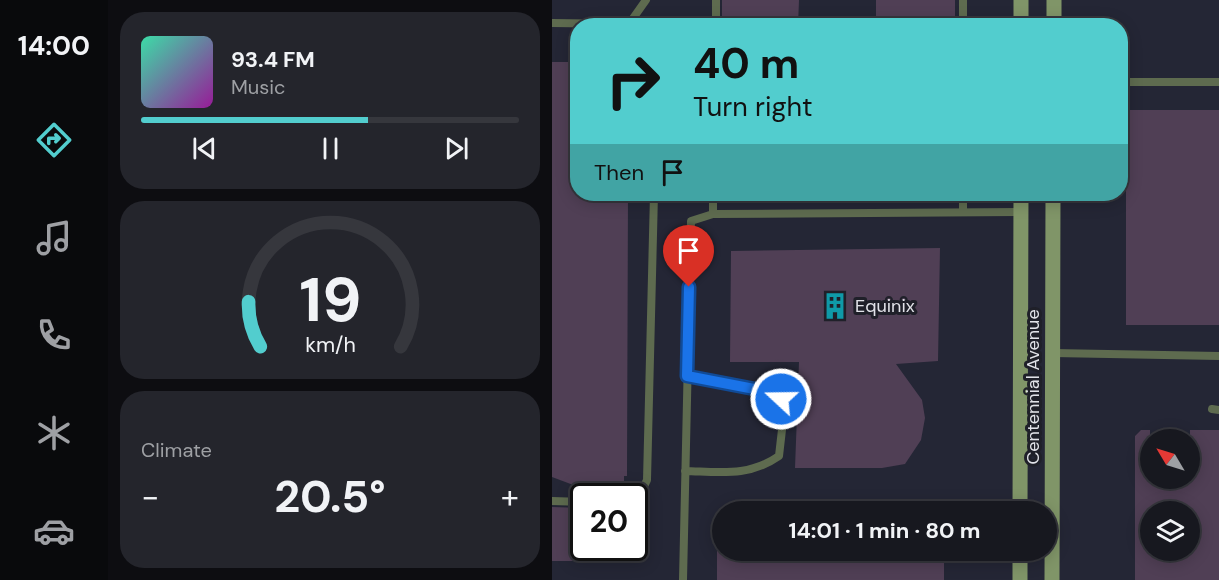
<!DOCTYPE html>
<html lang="en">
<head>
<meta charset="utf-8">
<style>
	:root { --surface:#17181f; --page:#24252c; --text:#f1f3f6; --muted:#9ea0a4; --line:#36373d; --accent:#52cdce }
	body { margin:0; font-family:"DM Sans",sans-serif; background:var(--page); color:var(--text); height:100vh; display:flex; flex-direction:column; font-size:22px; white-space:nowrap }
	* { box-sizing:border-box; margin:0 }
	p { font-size:20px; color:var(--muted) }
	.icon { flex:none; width:33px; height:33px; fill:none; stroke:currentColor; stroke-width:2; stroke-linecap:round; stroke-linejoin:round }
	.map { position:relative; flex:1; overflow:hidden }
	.sheet { display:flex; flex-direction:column; gap:12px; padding:12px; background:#0d0d11; width:444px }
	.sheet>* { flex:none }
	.guide { position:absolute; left:18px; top:18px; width:558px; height:183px; border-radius:24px; box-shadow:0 3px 15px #0003,0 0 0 2px var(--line); background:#52cdce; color:#111; overflow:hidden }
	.needle { width:39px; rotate:308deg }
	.controls { position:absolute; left:588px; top:429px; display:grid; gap:12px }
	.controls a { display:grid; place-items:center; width:60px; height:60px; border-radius:50%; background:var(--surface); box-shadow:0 3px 15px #0003,0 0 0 2px var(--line); font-size:30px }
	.speed { position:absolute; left:18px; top:483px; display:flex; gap:12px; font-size:30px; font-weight:700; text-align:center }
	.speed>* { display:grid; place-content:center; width:78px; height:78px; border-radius:50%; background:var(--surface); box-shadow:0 3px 15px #0003,0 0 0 2px var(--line); line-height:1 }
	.speed .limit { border:3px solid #111; border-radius:9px; background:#fff; color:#111 }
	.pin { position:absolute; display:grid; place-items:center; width:51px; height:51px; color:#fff; margin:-62px -26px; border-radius:50% 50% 50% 0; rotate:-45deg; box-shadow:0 0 6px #0007 }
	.pin .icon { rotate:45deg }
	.me { position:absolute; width:66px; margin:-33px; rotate:291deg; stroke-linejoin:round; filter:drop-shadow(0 0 4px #0008) }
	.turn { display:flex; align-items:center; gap:21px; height:126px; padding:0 24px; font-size:27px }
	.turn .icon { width:78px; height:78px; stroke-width:2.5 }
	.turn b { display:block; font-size:42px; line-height:51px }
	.then { display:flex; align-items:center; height:57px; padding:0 24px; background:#0003; gap:12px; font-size:22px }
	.big { font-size:45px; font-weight:700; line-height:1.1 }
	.sheet .widget { flex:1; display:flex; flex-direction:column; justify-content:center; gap:9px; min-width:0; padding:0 21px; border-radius:24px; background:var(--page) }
	.sheet .dial { align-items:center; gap:0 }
	.dial svg { height:156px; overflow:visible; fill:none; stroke:var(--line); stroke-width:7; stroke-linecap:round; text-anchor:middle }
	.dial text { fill:var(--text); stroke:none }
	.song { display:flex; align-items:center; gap:18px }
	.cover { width:72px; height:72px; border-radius:9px; background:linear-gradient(135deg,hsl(160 70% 55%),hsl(300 70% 35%)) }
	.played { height:6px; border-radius:3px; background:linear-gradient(90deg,var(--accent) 60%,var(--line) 60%) }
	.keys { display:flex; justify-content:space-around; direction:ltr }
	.heat { display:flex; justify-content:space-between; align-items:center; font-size:33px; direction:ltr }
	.trip { position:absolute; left:160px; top:501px; width:345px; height:60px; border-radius:30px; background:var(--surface); box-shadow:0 3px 15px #0003,0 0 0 2px var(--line); font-weight:700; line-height:60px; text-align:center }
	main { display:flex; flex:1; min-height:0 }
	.tabs { display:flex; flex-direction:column; width:108px; justify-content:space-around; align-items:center; background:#090a0c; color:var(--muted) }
	.tabs .icon { width:42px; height:42px }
	.tabs .selected { color:var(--accent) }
	.tabs b { font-size:27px; color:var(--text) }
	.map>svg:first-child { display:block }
	.built { fill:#242635; fill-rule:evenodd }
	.building { fill:#503f55; fill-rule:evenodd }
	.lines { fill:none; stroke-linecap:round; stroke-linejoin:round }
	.lane { stroke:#5e6b4f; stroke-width:8 }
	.secondary { stroke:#809568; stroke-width:15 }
	.route-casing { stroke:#114b97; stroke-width:15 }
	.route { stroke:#1a73e8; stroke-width:10 }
	.labels { text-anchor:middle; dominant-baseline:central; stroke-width:6; stroke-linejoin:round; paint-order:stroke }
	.poi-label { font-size:18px; fill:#e2e3e9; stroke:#1f2029; text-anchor:start }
	.street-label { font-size:18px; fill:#e2e3e9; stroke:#1f2029 }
</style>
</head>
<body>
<main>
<nav class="tabs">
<b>14:00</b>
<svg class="icon selected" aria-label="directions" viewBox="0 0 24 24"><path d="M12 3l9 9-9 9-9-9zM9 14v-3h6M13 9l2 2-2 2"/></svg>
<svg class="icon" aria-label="music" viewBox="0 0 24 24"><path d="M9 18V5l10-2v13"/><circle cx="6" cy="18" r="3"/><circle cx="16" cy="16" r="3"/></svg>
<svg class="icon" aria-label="phone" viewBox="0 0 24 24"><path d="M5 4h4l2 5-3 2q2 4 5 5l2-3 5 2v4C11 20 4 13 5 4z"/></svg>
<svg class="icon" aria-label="climate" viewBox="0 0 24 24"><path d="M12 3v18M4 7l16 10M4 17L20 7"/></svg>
<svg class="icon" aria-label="car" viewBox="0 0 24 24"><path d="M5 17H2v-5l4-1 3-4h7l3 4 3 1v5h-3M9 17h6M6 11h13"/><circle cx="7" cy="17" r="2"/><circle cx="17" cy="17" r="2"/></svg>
</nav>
<section class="sheet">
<div class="widget">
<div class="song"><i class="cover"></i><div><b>93.4 FM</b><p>Music</p></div></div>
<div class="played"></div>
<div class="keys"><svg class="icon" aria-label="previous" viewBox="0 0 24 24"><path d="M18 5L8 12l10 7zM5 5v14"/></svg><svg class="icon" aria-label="pause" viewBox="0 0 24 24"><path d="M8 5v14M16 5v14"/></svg><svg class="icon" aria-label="next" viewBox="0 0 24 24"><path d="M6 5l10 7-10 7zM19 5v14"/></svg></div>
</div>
<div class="widget dial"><svg viewBox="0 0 100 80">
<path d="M14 69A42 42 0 1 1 86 69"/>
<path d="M14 69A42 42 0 0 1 8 46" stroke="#52cdce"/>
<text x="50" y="56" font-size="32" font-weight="700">19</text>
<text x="50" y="72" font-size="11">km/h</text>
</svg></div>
<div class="widget"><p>Climate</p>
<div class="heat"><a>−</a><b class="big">20.5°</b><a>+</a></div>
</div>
</section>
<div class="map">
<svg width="667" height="580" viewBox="0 0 667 580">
	<rect width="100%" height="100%" fill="#1f2029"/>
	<path class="built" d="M0,0H667V580H0ZM26,26H568V194H26ZM598,440H638V478H598ZM32,496H82V548H32ZM171,512H495V550H171ZM598,512H638V550H598Z"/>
	<path class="building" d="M170,0H247L246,26H170Z
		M324,0H403V26H324Z
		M0,62H26V194H76L75,476H72V485L32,486V489L0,477Z
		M574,110H667V325H574Z
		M388,248L386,361L344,364L370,400L373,418L369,440L353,464L330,468H243L247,362H178L179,251Z
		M589,430H598V478H638V430H667V580H583V436ZM598,512H638V550H598Z
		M0,507L32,508V548H89V561H0Z
		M165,550H392V580H165Z"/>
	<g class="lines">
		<path class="lane" d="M0,23L77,24L94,0
			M164,26V0
			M411,26V0
			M568,82H667
			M411,212V194
			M161,214V194
			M501,353L667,356
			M660,409L667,410
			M133,471C169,472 197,477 227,456L232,412L229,399L213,391L135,376
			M82,498L87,497L95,480L102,194
			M0,501L32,502
			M131,580L139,221L161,214L469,212"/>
		<path class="secondary" d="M469,26V0
			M502,26V0
			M468,512L469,194
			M468,580V550
			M500,580L501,194"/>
	</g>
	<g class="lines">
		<defs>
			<path id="route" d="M137,287L135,376L213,391L229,399"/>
		</defs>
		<use href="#route" class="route-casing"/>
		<use href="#route" class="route"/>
	</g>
	<defs>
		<symbol id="building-bare" viewBox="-9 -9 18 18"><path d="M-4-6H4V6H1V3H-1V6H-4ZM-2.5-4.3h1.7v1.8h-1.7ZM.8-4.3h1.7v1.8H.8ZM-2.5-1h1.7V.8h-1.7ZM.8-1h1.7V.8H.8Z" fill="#0f9aa8" stroke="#1f2029" stroke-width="2.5" paint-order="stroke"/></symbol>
	</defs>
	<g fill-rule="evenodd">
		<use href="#building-bare" x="264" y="287" width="38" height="38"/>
	</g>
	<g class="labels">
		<g class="poi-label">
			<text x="303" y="306">Equinix</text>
		</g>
		<g class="street-label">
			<text transform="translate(481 387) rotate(-90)">Centennial Avenue</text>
		</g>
	</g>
</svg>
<div class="controls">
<a><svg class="needle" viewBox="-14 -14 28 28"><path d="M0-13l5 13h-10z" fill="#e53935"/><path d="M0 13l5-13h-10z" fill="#9ea0a4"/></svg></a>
<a><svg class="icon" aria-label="layers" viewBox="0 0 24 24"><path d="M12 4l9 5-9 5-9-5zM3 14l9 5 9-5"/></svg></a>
</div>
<div class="speed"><div class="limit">20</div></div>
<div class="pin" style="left:137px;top:287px;background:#d93025"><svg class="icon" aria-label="arrive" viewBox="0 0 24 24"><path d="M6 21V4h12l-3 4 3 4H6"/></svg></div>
<svg class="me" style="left:229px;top:399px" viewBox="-20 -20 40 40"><circle r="17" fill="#1a73e8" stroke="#fff" stroke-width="3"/><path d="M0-11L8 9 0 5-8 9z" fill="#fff"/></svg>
<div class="trip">14:01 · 1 min · 80 m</div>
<div class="guide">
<div class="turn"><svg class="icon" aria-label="right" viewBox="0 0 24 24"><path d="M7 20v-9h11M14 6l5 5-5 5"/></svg><div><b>40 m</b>Turn right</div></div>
<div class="then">Then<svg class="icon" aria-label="arrive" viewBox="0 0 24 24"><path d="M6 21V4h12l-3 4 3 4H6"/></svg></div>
</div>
</div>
</main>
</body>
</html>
